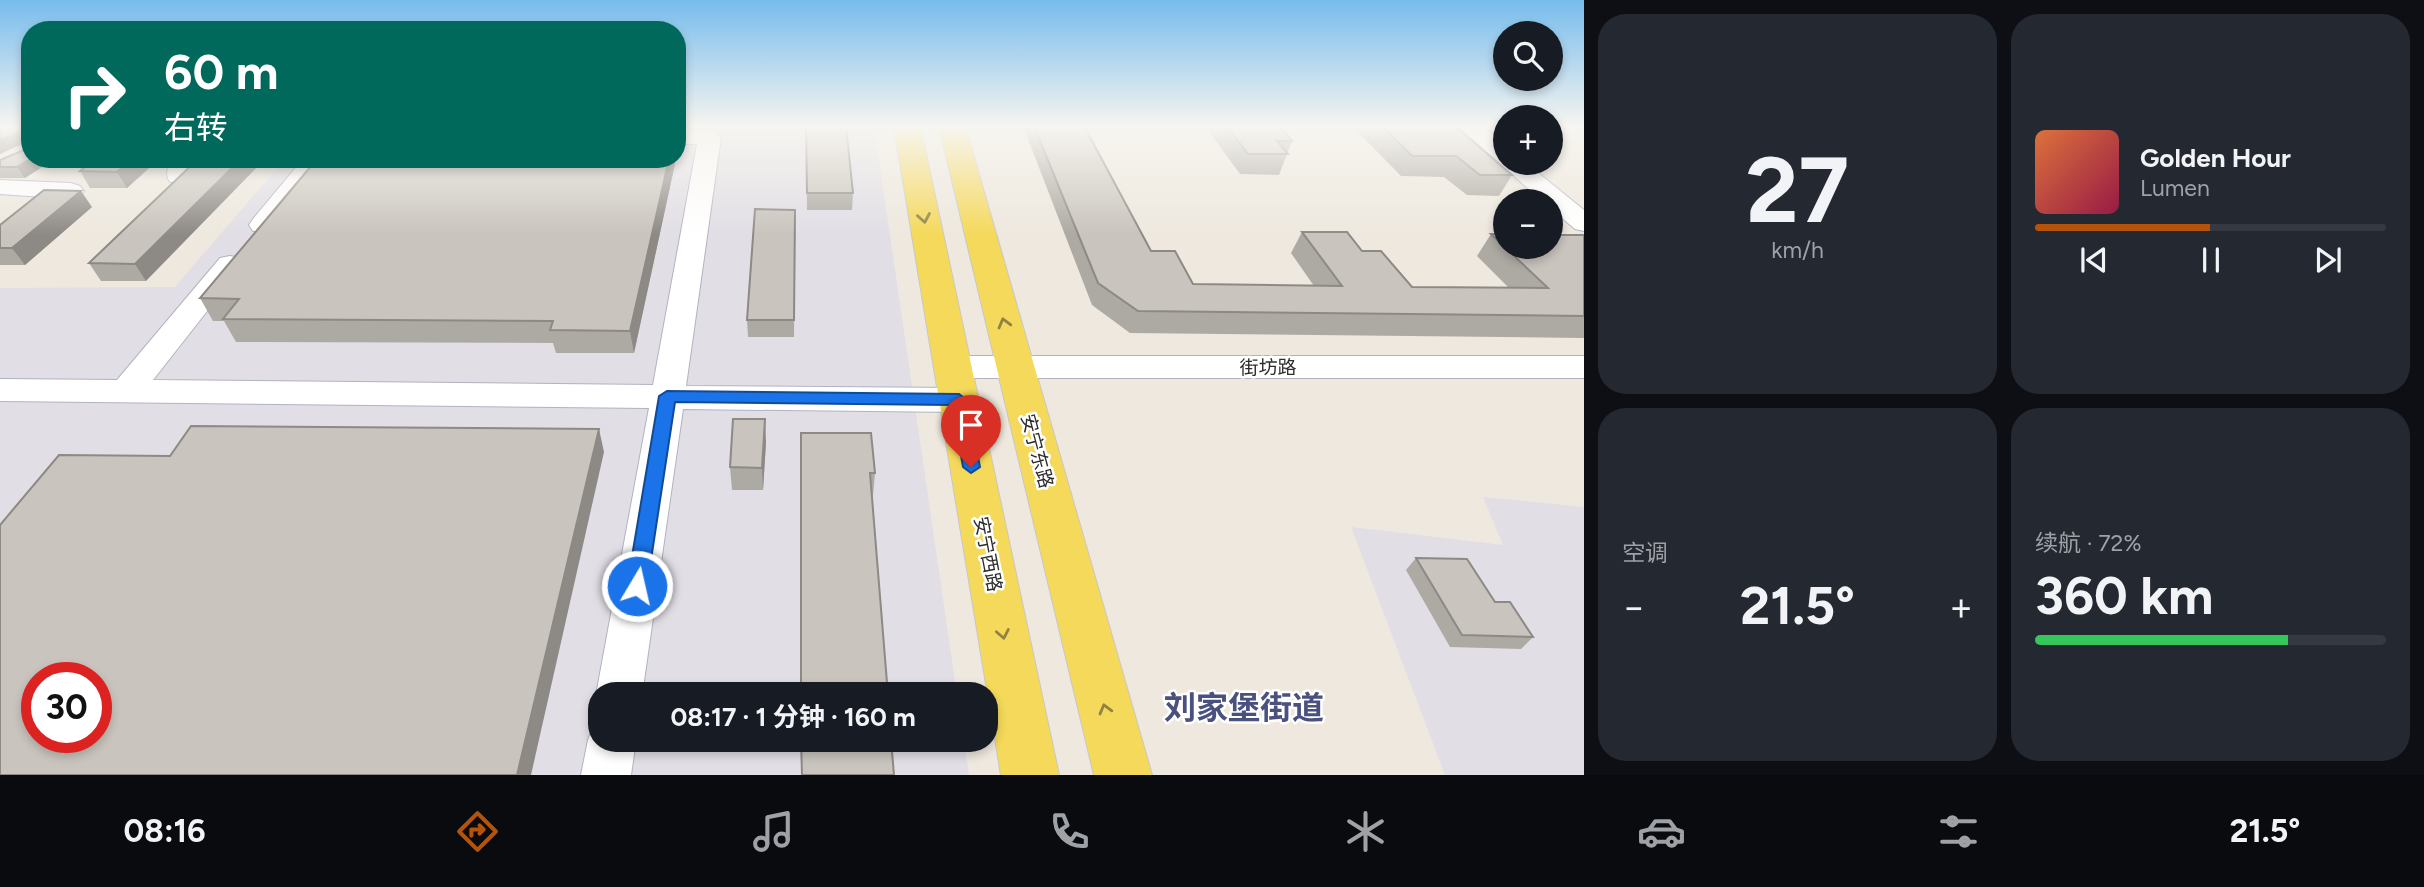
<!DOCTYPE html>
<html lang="zh">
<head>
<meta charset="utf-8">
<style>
	:root { --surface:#171b24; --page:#242831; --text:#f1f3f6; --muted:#9ea1a6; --line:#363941; --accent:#b45309 }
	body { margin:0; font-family:Figtree,"Noto Sans SC",sans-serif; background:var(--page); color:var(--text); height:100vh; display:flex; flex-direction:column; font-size:26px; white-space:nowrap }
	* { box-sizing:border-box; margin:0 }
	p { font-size:23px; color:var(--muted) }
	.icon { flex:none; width:38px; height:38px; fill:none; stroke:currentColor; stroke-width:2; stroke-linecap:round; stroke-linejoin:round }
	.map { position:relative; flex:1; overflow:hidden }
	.side { display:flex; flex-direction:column; gap:14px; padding:14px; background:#0d0f14; width:840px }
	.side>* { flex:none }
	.banner { position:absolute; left:21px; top:21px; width:665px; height:147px; border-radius:28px; box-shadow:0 4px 10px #0003; background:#00695c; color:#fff; overflow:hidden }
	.tools { position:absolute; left:1493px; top:21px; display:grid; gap:14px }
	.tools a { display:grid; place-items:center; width:70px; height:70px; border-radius:50%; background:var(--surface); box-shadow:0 4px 10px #0003; font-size:35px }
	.speed { position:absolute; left:21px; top:662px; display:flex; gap:14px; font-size:35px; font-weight:700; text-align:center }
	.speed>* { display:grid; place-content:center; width:91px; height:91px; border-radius:50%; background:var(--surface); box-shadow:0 4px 10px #0003; line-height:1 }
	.speed .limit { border:10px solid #d22; background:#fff; color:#111 }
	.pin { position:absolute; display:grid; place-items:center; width:60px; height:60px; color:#fff; margin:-72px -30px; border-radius:50% 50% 50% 0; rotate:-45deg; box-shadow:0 0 7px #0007 }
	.pin .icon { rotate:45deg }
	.me { position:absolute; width:77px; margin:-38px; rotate:9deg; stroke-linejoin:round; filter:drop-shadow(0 0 5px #0008) }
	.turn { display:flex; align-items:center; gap:24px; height:147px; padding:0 28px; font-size:32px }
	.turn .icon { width:91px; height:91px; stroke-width:2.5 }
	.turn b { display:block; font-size:49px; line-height:60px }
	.big { font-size:52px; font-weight:700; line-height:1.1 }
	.side .card { flex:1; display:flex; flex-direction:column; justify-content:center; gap:10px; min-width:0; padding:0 24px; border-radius:28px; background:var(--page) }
	.side .dial { align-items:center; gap:0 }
	.dial b { font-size:91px; line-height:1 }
	.song { display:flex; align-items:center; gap:21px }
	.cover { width:84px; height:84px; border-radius:10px; background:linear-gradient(135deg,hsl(20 70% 55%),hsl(340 70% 35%)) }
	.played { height:7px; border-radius:4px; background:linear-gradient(90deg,var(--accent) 50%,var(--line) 50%) }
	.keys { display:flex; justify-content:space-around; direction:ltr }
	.heat { display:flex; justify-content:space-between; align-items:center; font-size:38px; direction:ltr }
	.charge { height:10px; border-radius:5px; background:linear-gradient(90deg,#34c759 72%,var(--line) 0) }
	.side .tiles { flex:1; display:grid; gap:14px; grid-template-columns:repeat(2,1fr) }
	.trip { position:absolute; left:588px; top:682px; width:410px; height:70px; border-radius:28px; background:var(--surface); box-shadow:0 4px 10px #0003; font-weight:700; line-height:70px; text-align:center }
	.tab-bar { display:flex; height:112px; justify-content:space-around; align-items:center; background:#090b0e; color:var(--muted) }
	.tab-bar .icon { width:49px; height:49px }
	.tab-bar .selected { color:var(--accent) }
	.tab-bar b { font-size:32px; color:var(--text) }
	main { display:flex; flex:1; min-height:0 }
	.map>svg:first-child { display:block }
	.industrial { fill:#e1dee6; fill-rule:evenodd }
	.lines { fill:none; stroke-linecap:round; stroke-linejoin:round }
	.minor-casing { stroke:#b2b3c0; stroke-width:2 }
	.major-casing { stroke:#c8c8c8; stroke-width:2 }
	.minor { fill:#fff; fill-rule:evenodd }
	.major { fill:#f5d95b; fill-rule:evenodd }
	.wall { fill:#ada9a3 }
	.shaded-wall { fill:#8d8984 }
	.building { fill:#c9c4bd; stroke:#8d8984; stroke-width:2; fill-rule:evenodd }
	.oneway { stroke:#908244 }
	.route { fill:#1a73e8; stroke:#114b97; stroke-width:2 }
	.labels { text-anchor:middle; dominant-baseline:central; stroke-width:5; stroke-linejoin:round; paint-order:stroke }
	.street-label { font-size:19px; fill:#2c2c2c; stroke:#fff }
	.near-district-label { font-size:32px; font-weight:bold; fill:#4a517e; stroke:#fff }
</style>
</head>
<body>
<main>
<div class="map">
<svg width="1584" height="775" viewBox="0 0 1584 775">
	<rect width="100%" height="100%" fill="#eee8de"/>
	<path class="industrial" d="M677,126H874L957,695H600V740H964L969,775H0V288L175,287L285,159H677ZM37,677H96V737H37Z
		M1483,497L1584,507V775H1445L1351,527L1503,545Z"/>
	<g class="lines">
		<defs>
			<path id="minor" d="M1458,126H1483L1505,145V163H1526L1584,210V231L1575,229L1550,208V201H1542Z
				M677,130H710L721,137L686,386L959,388L971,392L976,400L971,408L959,412L683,409L642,695H600V705L596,695L649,408L0,401V379L117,380L220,258L230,256L240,258L244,264L153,380L653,385L697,144H677Z
				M175,159H201L191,170L188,182H170C164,173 168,167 175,159Z
				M303,159H328L271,231H253L249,225L253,219Z
				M0,180L71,183L80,186L84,191L80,196L71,199L0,194Z
				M952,356H1584V378H952L941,375L936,367L941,359Z
				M600,721V740H636L631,775H581L588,740L595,723Z"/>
			<path id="major" d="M894,126H920L1059,775H1001Z
				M939,126H965L1152,775H1094Z"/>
		</defs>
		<use href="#minor" class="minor-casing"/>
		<use href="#major" class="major-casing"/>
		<use href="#minor" class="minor"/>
		<use href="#major" class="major"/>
	</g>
	<path class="wall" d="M0,126H30L25,178H0V160L24,150V143L0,154Z
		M806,126L853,193L852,210H807Z
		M1023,126H1084L1151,251L1193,284L1314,286L1291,253L1302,232L1362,251L1412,287L1509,288L1477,256L1491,234L1584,235V338L1130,333L1092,305Z
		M1205,126H1280L1292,141L1279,175L1240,174Z
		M1352,126H1455L1512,175L1499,196L1467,195L1444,177L1401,176Z
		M159,159L127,188H90L80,171Z
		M198,159L146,281H101L89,263Z
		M317,159H676L634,353H556L553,343L236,342L224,321H213L200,298Z
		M92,207L25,265H0V225Z
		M795,210L794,337H748L747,320Z
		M871,433L875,473L873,495H872L801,695Z
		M766,442L763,490H732L730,467Z
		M1416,558L1495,602L1533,637L1521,649L1450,647L1406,570Z"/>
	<path class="shaded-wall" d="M24,129L30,140L0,154V140Z
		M30,159H55L25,178L17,167Z
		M132,159H159L127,188L117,172Z
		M241,159H265L146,281L135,264Z
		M669,159H676L634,353L630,331Z
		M81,191L92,207L25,265L12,248Z
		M765,419L766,442L763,490L762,468Z
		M599,429L604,452L531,775H517Z"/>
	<path class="building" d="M0,126H30V159L17,167H0V160L24,150V129L0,140Z
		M806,126H846L853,193H807Z
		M1034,126H1084L1151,251H1175L1193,284L1342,286L1302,232H1347L1362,251H1381L1412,287L1548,288L1491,234H1505V247H1550V235H1584V316L1138,311L1098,283Z
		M1227,126H1280L1292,141H1277L1288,154H1248Z
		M1382,126H1455L1512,175H1480L1456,156H1412Z
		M95,159H132L117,172L80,171Z
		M198,159H241L135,264L89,263Z
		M317,159H669L630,331L550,330L553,321L223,319L239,299L200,298Z
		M44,190L81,191L12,248H0V225Z
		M755,209L795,210L794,320H747Z
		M733,419H765L762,468L730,467Z
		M191,426L599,429L517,775H0V525L59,455L170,456ZM37,677H96V737H37Z
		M801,433H871L875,473H870L888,695H801Z
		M1416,558L1467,559L1495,602H1510L1533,637L1462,635Z
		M801,740H891L894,775H802Z"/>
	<defs><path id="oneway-chevron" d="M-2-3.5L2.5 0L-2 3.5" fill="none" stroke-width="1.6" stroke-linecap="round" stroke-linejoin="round" transform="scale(1.75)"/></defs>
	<g class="oneway">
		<use href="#oneway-chevron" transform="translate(924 218) rotate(80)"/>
		<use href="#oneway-chevron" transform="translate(1004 323) rotate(-105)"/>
		<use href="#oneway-chevron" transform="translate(1003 634) rotate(79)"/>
		<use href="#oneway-chevron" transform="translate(1105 709) rotate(-105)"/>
	</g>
	<linearGradient id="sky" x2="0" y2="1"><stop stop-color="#77bcec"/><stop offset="0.54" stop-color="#f7f5f0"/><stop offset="1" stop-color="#f7f5f0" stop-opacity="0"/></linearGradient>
	<rect width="1584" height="235" fill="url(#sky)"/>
	<path class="route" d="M667,391L959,394L967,400L980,467L971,473L963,467L952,405L675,402L647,586L644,592L637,595L630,592L627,586L659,396Z"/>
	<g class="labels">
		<g class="street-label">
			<text x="1268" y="367">街坊路</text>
			<text transform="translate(1037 451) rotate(75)">安宁东路</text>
			<text transform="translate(988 554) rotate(79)">安宁西路</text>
		</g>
		<g class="near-district-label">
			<text x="1244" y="708">刘家堡街道</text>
		</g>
	</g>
</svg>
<div class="tools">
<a><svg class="icon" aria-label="search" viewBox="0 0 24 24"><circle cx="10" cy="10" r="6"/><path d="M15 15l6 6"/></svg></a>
<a>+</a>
<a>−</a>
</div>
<div class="speed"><div class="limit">30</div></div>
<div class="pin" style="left:971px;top:467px;background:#d93025"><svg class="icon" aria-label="arrive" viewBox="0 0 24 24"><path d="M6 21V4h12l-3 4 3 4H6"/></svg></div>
<svg class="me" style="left:637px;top:586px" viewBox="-20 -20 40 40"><circle r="17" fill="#1a73e8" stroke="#fff" stroke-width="3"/><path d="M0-11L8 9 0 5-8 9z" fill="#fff"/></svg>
<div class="trip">08:17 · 1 分钟 · 160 m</div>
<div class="banner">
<div class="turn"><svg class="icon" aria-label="right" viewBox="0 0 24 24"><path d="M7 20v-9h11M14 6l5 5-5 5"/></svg><div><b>60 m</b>右转</div></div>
</div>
</div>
<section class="side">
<div class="tiles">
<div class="card dial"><b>27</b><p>km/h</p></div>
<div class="card">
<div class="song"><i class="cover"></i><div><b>Golden Hour</b><p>Lumen</p></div></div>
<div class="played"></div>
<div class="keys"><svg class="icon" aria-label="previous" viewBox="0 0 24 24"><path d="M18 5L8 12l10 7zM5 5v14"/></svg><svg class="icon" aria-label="pause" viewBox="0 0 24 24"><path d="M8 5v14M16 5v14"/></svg><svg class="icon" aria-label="next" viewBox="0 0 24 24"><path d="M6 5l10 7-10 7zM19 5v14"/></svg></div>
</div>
<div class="card"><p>空调</p>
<div class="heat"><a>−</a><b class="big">21.5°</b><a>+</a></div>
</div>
<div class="card"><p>续航 · 72%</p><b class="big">360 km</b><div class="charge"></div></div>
</div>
</section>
</main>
<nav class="tab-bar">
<b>08:16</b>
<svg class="icon selected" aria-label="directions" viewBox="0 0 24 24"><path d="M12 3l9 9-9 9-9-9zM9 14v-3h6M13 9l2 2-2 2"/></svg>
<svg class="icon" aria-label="music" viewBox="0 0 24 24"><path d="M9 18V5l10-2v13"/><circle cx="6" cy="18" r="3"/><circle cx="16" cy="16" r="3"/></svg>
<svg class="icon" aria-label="phone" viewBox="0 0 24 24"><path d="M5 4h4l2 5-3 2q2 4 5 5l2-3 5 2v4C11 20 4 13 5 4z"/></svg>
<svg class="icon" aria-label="climate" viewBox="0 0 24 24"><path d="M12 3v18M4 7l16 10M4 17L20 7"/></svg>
<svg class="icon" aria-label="car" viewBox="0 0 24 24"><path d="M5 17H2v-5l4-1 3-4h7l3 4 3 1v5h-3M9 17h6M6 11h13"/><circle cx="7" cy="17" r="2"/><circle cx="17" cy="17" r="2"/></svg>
<svg class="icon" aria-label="filters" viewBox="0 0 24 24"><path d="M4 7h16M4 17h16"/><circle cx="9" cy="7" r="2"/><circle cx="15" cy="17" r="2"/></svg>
<b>21.5°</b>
</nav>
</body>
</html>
